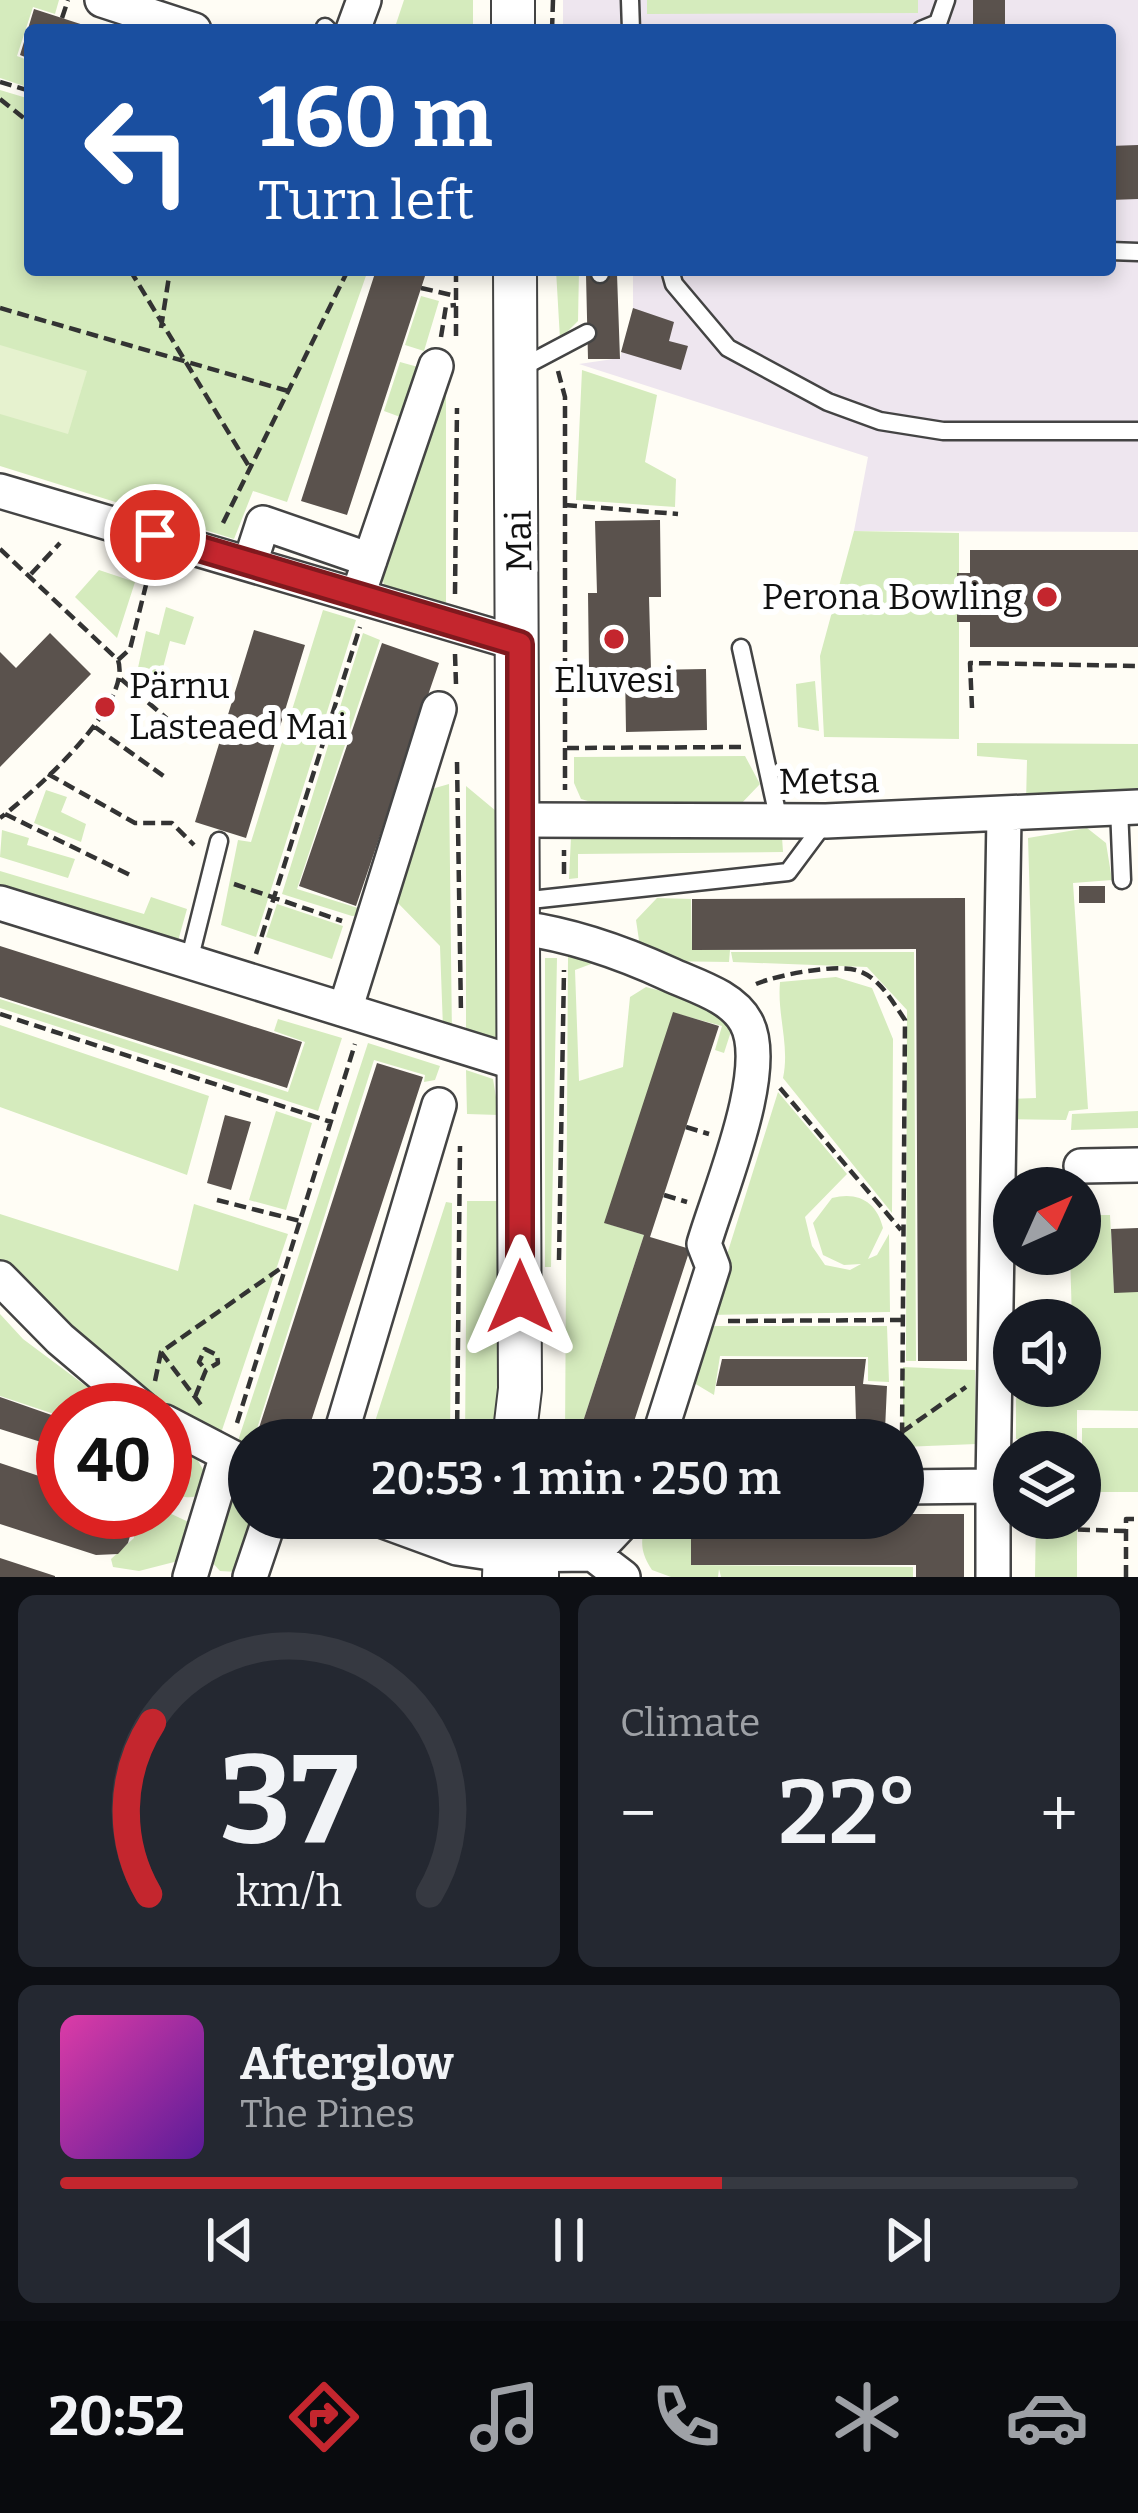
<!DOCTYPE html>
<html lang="en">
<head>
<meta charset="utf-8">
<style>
	:root { --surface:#171b24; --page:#242831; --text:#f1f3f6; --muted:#9ea1a6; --line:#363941; --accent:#c4262e }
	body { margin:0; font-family:Bitter,serif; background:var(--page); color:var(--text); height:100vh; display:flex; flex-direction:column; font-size:45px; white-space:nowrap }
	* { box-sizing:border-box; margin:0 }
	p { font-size:39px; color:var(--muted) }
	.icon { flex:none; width:66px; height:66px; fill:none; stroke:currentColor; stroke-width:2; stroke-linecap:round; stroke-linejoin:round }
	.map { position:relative; height:1577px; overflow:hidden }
	.side { display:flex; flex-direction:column; gap:18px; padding:18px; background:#0d0f14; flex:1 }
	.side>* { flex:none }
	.top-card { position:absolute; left:24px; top:24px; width:1092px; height:252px; border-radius:12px; box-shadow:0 6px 18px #0003; background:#1a4fa0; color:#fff; overflow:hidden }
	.needle { width:78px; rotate:45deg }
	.fabs { position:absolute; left:993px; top:1167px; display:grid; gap:24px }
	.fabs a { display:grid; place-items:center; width:108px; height:108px; border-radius:50%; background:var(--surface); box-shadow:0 6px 18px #0003; font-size:60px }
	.speed { position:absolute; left:36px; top:1383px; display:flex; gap:24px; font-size:60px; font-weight:700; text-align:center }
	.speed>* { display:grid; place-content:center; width:156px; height:156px; border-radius:50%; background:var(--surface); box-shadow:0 6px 18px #0003; line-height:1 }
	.speed .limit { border:18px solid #d22; background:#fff; color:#111 }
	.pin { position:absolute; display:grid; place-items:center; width:102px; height:102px; color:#fff; margin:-51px; border:6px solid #fff; border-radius:50%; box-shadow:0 3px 12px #0007 }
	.me { position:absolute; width:132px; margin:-66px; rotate:0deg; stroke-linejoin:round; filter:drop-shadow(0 0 9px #0008) }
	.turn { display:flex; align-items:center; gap:42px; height:252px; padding:0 36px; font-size:54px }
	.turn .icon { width:156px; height:156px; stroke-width:2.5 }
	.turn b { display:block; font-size:84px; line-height:102px }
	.big { font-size:90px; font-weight:600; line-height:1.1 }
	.side .tile { flex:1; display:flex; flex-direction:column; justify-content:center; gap:18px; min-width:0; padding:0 42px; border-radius:18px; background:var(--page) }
	.side .dial { align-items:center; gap:0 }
	.dial svg { height:312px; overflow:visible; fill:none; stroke:var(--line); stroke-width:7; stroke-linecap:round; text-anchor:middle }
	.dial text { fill:var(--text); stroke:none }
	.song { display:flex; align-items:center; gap:36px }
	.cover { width:144px; height:144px; border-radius:18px; background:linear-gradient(135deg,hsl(320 70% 55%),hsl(270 70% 35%)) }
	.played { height:12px; border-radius:6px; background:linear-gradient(90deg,var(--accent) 65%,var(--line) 65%) }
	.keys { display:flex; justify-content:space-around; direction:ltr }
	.heat { display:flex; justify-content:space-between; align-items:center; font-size:66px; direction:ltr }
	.side .tiles { flex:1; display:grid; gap:18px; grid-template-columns:1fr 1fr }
	.tile:last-child { grid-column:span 2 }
	.trip { position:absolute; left:228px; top:1419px; width:696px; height:120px; border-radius:60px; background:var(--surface); box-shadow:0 6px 18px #0003; font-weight:600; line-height:120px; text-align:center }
	.tab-bar { display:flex; height:192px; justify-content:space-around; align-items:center; background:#090b0e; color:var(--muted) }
	.tab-bar .icon { width:84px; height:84px }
	.tab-bar .current { color:var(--accent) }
	.tab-bar b { font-size:54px; color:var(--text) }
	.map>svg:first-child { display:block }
	.industrial { fill:#eee6ef }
	.green { fill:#d5ebbd }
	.pitch { fill:#e6f2cf }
	.building { fill:#5a524d }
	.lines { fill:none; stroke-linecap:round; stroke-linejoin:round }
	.service-casing { stroke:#444; stroke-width:21 }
	.minor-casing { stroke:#444; stroke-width:38 }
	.tertiary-casing { stroke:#444; stroke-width:46 }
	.path { stroke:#333; stroke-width:4.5; stroke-dasharray:12 6; stroke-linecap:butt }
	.service { stroke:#fff; stroke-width:16 }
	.minor { stroke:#fff; stroke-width:33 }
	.tertiary { stroke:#fff; stroke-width:42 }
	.route-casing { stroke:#7f191e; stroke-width:30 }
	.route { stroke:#c4262e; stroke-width:21 }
	.poi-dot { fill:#c4262e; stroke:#fff; stroke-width:4.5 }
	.labels { text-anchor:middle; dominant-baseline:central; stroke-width:12; stroke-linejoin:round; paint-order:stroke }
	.street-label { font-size:36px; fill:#111; stroke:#fff }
	.poi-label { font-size:36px; fill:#111; stroke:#fff; text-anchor:end }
</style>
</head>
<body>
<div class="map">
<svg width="1138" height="1577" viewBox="0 0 1138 1577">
	<rect width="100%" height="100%" fill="#fffdf5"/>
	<path class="industrial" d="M563,0H1138V532L854,531L868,457L579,364L620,358L633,309V270H1110V30H563Z"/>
	<path class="green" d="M0,0H59L55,14L33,7L17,56L30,61V88L0,78Z
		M404,0H473V30H394Z
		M647,0H918V13L647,14Z
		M0,90L30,99V270H368L287,502L253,491L234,539L0,466Z
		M556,270H579L578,321L560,339Z
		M421,296L439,301L424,351L405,345Z
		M400,362L418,367L403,418L384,411Z
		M446,365V603L384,585L379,564Z
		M582,370L657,395L645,462L676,479L675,507L576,500Z
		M854,531L959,533V739L824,737L820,656Z
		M99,570L135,582L117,638L75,597Z
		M166,607L194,617L185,645L170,641L159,683L136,677L146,631L159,635Z
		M323,610L356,620L256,937L221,925L238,840L251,842Z
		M363,633L380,640L297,889L358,908L367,880L374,883L361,915L352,916L282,894Z
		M815,681L819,731L798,727L796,684Z
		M977,743L1138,744V788L1026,803L1027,760L977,756Z
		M745,756L760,784L738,807L605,806L581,799L574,783V757Z
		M449,784L452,1037L443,1028L440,946L394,899L428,790Z
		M466,786L496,811L498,1037L466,1038Z
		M46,790L67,797L61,812L86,824L81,842L34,823Z
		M1087,828L1106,843L1112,880L1073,883L1088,1109L1069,1111L1066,1120L1008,1119L1006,1099L1036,1098L1028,838Z
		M2,830L29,838L27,845L75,859L68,878L0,857Z
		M571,837H782L783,852L578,854V878L569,879Z
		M0,871L144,914L151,897L187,909L178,941L0,894Z
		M657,898L691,899L692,949L730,950L729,962L655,961L640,947L636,920Z
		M277,904L343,926L332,959L266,937Z
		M731,952H914L916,1361H906L907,1010L867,967L733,962Z
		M568,956L599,961L575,970L579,1081L623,1067L630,997L646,987L715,1005L734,1022L724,1053L715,1050L722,1026L674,1013L605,1223L644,1235L577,1440H565Z
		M545,958H557L551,1267H545Z
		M836,977L872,988L893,1039L892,1213L783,1078C790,1045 777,1016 780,982Z
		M0,999L288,1092L305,1042L274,1031L278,1019L342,1038L318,1111L0,1008Z
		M0,1025L209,1096L187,1175L0,1107Z
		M368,1043L440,1066L435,1080L424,1082L425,1075L374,1060L255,1435L266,1440H249V1457L236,1447Z
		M466,1070L493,1079L499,1115L467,1114Z
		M778,1092L847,1174L805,1217L812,1246L825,1265L850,1270L861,1264L844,1265L823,1255L813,1223L832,1198C858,1191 877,1202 883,1228L868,1259L877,1255L889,1234L890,1312L708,1315Z
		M276,1111L312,1123L286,1210L249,1200Z
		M1138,1111V1128L1071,1130L1072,1114Z
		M467,1201H499L500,1440H465Z
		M446,1202L452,1203L450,1440H369Z
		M194,1204L288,1234L218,1442L133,1386L0,1263V1214L178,1271Z
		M1080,1215H1110L1114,1292H1138V1411L1077,1410V1452H1037V1438L1016,1439V1398L1050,1399L1051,1386H1080V1320H1072L1070,1254H1080Z
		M0,1314L23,1339L118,1410H63V1417L0,1396Z
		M707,1326H887L889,1382L868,1381V1357L720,1356L714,1395L689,1380Z
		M903,1367L975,1370L976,1444L903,1447Z
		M1082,1428H1138V1492H1082Z
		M165,1439L197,1459L211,1484C197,1503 185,1498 165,1491Z
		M249,1477V1518H256L237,1572L220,1571L210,1560L231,1482Z
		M165,1511L195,1525L182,1560L139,1571L113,1567L111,1559L134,1538L132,1512Z
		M646,1518H691L692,1565L913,1567V1577H721L719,1569L718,1577H671L652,1570C639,1550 641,1541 646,1518Z
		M1036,1518H1077V1577H1035Z"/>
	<path class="pitch" d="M0,345L87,371L68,434L0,414Z"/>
	<path class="building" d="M973,0H1005V30H973Z
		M34,9L96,29V30H30V59L20,55Z
		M1138,145V199L1110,200V146Z
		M376,270H427L347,515L301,501Z
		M617,274L620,359H588L586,275Z
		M633,308L674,322L669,341L688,346L681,370L621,352Z
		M660,520L661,597H649L651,670L706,669L707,730L626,732L625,669L589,670L588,593H597L595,521Z
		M970,550H1138V647H970V622H957V573H970Z
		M254,630L305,645L246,838L195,822Z
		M50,633L91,674L0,767V652L16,668Z
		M382,643L439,663L356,906L299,886Z
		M1079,886H1105V903H1079Z
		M965,898L967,1361H918L916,949L692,950V899Z
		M0,946L302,1042L287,1088L0,997Z
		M673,1012L719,1026L650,1237L690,1249L628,1440H577L644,1235L604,1223Z
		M377,1063L423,1077L305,1440H277L257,1434Z
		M225,1115L251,1122L231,1190L207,1183Z
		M1138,1228V1292L1114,1293L1111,1229Z
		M722,1359H866L863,1384L887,1386L885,1430L857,1433V1440H707L709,1424L856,1421L855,1386H716Z
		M1021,1386H1049V1397H1021Z
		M0,1397L63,1419V1449L0,1429Z
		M0,1463L63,1484V1512H127L132,1529L128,1543L118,1554L96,1555L0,1524Z
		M903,1514H964V1577H916V1565H691V1518Z
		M0,1558L55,1576V1577H0Z"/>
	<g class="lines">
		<defs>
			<path id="service" d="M630,0L631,30
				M325,27L328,30
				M921,30L938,23L946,0
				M1110,251L1138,252
				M600,270V274
				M670,270L674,284L728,348L828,402L880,421L943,431H1138
				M517,370L587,333
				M741,648L779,821
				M1119,808L1122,880
				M521,901L788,872L826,821
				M189,961L219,841"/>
			<path id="minor" d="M102,0L194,30
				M353,30L364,0
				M0,491L520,644
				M250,563L263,523L370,560
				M358,595L436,366
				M520,820L826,821L1138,807
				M0,903L522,1065
				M521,928C573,935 621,952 669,974C695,986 732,996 746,1022C772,1069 719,1192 704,1244L713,1267L658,1440
				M345,1010L439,709
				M1081,1166L1138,1165
				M0,1278L60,1339L144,1410
				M165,1422L249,1466
				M339,1440L439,1105
				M993,1486L1004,816
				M903,1487L993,1486V1577
				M375,1518L457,1548L504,1555L593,1554L623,1577
				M593,1554L627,1518
				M190,1577L227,1455
				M250,1577L270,1518"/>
			<path id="tertiary" d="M513,30V0
				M514,1440L520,1389L515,270
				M504,1577L506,1518
				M537,1577V1518"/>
		</defs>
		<use href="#service" class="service-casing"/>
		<use href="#minor" class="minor-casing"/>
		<use href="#tertiary" class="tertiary-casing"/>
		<path class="path" d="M62,18L68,0
			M552,30L553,0
			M0,82L30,91
			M0,99L30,123
			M130,270L250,468
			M456,270V342
			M421,288L456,296
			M0,308L288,391
			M161,328L170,270
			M441,337L446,306L456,305
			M558,371L565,397V790
			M565,505L678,514
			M223,523L348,270
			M0,549L118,660C133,705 34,792 0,818
			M31,574L60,543
			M455,594L457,408
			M455,654L456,684
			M118,660L130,649L151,565
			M121,679L180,730
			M972,708L970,663L1138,666
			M95,727L165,777
			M567,748L742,747
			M457,762L461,1014
			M48,774L135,823H172L194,845
			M5,814L132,876
			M564,874V850
			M234,884L342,921
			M256,954L360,627
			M756,984C777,975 837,963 859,971C881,979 893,1003 905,1020L902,1440
			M0,1014L331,1122
			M780,1088L901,1230
			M686,1127L709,1134
			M664,1195L687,1202
			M217,1200L300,1221
			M559,1260L564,970
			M728,1321L903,1320
			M161,1352L201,1405
			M155,1381L161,1352L284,1266
			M195,1397L206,1370L218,1363L217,1355L205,1349L199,1362L206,1370
			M237,1423L355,1044
			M902,1432L966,1387
			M457,1440L460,1146
			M1024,1528L1126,1531
			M1126,1577V1519H1138"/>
		<use href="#service" class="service"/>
		<use href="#minor" class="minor"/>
		<use href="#tertiary" class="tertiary"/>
	</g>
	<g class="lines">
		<defs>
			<path id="route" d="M155,535L520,644V1297"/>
		</defs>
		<use href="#route" class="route-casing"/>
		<use href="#route" class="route"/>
	</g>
	<g class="poi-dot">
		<circle cx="1047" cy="597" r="12"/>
		<circle cx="614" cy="639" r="12"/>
		<circle cx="105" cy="707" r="12"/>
	</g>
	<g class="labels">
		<g class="street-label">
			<text transform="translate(519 541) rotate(-91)">Mai</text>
			<text transform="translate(829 781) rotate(-1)">Metsa</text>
		</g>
		<g class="poi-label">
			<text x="1023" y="597">Perona Bowling</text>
			<text x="614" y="680" text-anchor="middle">Eluvesi</text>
			<text x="129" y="686" text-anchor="start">Pärnu<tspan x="129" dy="41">Lasteaed Mai</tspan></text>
		</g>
	</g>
</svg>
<div class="fabs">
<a><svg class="needle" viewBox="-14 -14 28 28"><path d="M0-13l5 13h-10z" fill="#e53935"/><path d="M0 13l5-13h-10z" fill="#9ea1a6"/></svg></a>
<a><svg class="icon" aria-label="sound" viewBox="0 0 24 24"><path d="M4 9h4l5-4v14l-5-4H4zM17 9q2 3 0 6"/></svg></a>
<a><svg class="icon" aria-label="layers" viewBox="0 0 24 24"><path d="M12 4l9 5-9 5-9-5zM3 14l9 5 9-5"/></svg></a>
</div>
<div class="speed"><div class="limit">40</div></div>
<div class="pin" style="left:155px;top:535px;background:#d93025"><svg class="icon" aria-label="arrive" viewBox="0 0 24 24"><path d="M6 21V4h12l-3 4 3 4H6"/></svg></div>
<svg class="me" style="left:520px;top:1297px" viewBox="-20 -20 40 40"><path d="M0-17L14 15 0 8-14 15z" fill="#c4262e" stroke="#fff" stroke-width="4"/></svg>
<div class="trip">20:53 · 1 min · 250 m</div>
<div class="top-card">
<div class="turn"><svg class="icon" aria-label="left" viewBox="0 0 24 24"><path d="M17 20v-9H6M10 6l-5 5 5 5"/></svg><div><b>160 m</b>Turn left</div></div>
</div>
</div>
<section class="side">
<div class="tiles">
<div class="tile dial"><svg viewBox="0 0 100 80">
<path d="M14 69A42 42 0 1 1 86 69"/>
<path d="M14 69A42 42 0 0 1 15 25" stroke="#c4262e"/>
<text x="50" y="56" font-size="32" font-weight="700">37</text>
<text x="50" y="72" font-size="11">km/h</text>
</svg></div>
<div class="tile"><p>Climate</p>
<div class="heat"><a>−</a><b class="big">22°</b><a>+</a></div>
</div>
<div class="tile">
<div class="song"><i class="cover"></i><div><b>Afterglow</b><p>The Pines</p></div></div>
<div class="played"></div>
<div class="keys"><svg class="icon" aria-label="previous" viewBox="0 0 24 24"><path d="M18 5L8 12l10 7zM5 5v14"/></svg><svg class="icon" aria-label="pause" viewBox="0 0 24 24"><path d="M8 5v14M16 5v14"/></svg><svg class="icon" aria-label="next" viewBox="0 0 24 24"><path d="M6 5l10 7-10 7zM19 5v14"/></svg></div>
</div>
</div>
</section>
<nav class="tab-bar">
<b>20:52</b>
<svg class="icon current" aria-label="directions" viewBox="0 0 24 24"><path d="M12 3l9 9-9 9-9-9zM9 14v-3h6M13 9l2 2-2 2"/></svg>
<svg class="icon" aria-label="music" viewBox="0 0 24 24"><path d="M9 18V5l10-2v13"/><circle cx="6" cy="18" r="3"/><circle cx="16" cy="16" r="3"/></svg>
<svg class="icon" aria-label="phone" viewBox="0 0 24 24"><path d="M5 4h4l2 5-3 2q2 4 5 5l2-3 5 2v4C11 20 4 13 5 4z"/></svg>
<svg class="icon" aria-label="climate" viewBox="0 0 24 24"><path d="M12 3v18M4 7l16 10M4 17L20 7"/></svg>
<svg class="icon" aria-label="car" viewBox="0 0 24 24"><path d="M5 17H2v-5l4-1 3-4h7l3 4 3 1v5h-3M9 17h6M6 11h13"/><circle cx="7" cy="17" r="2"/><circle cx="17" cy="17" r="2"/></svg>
</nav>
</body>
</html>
